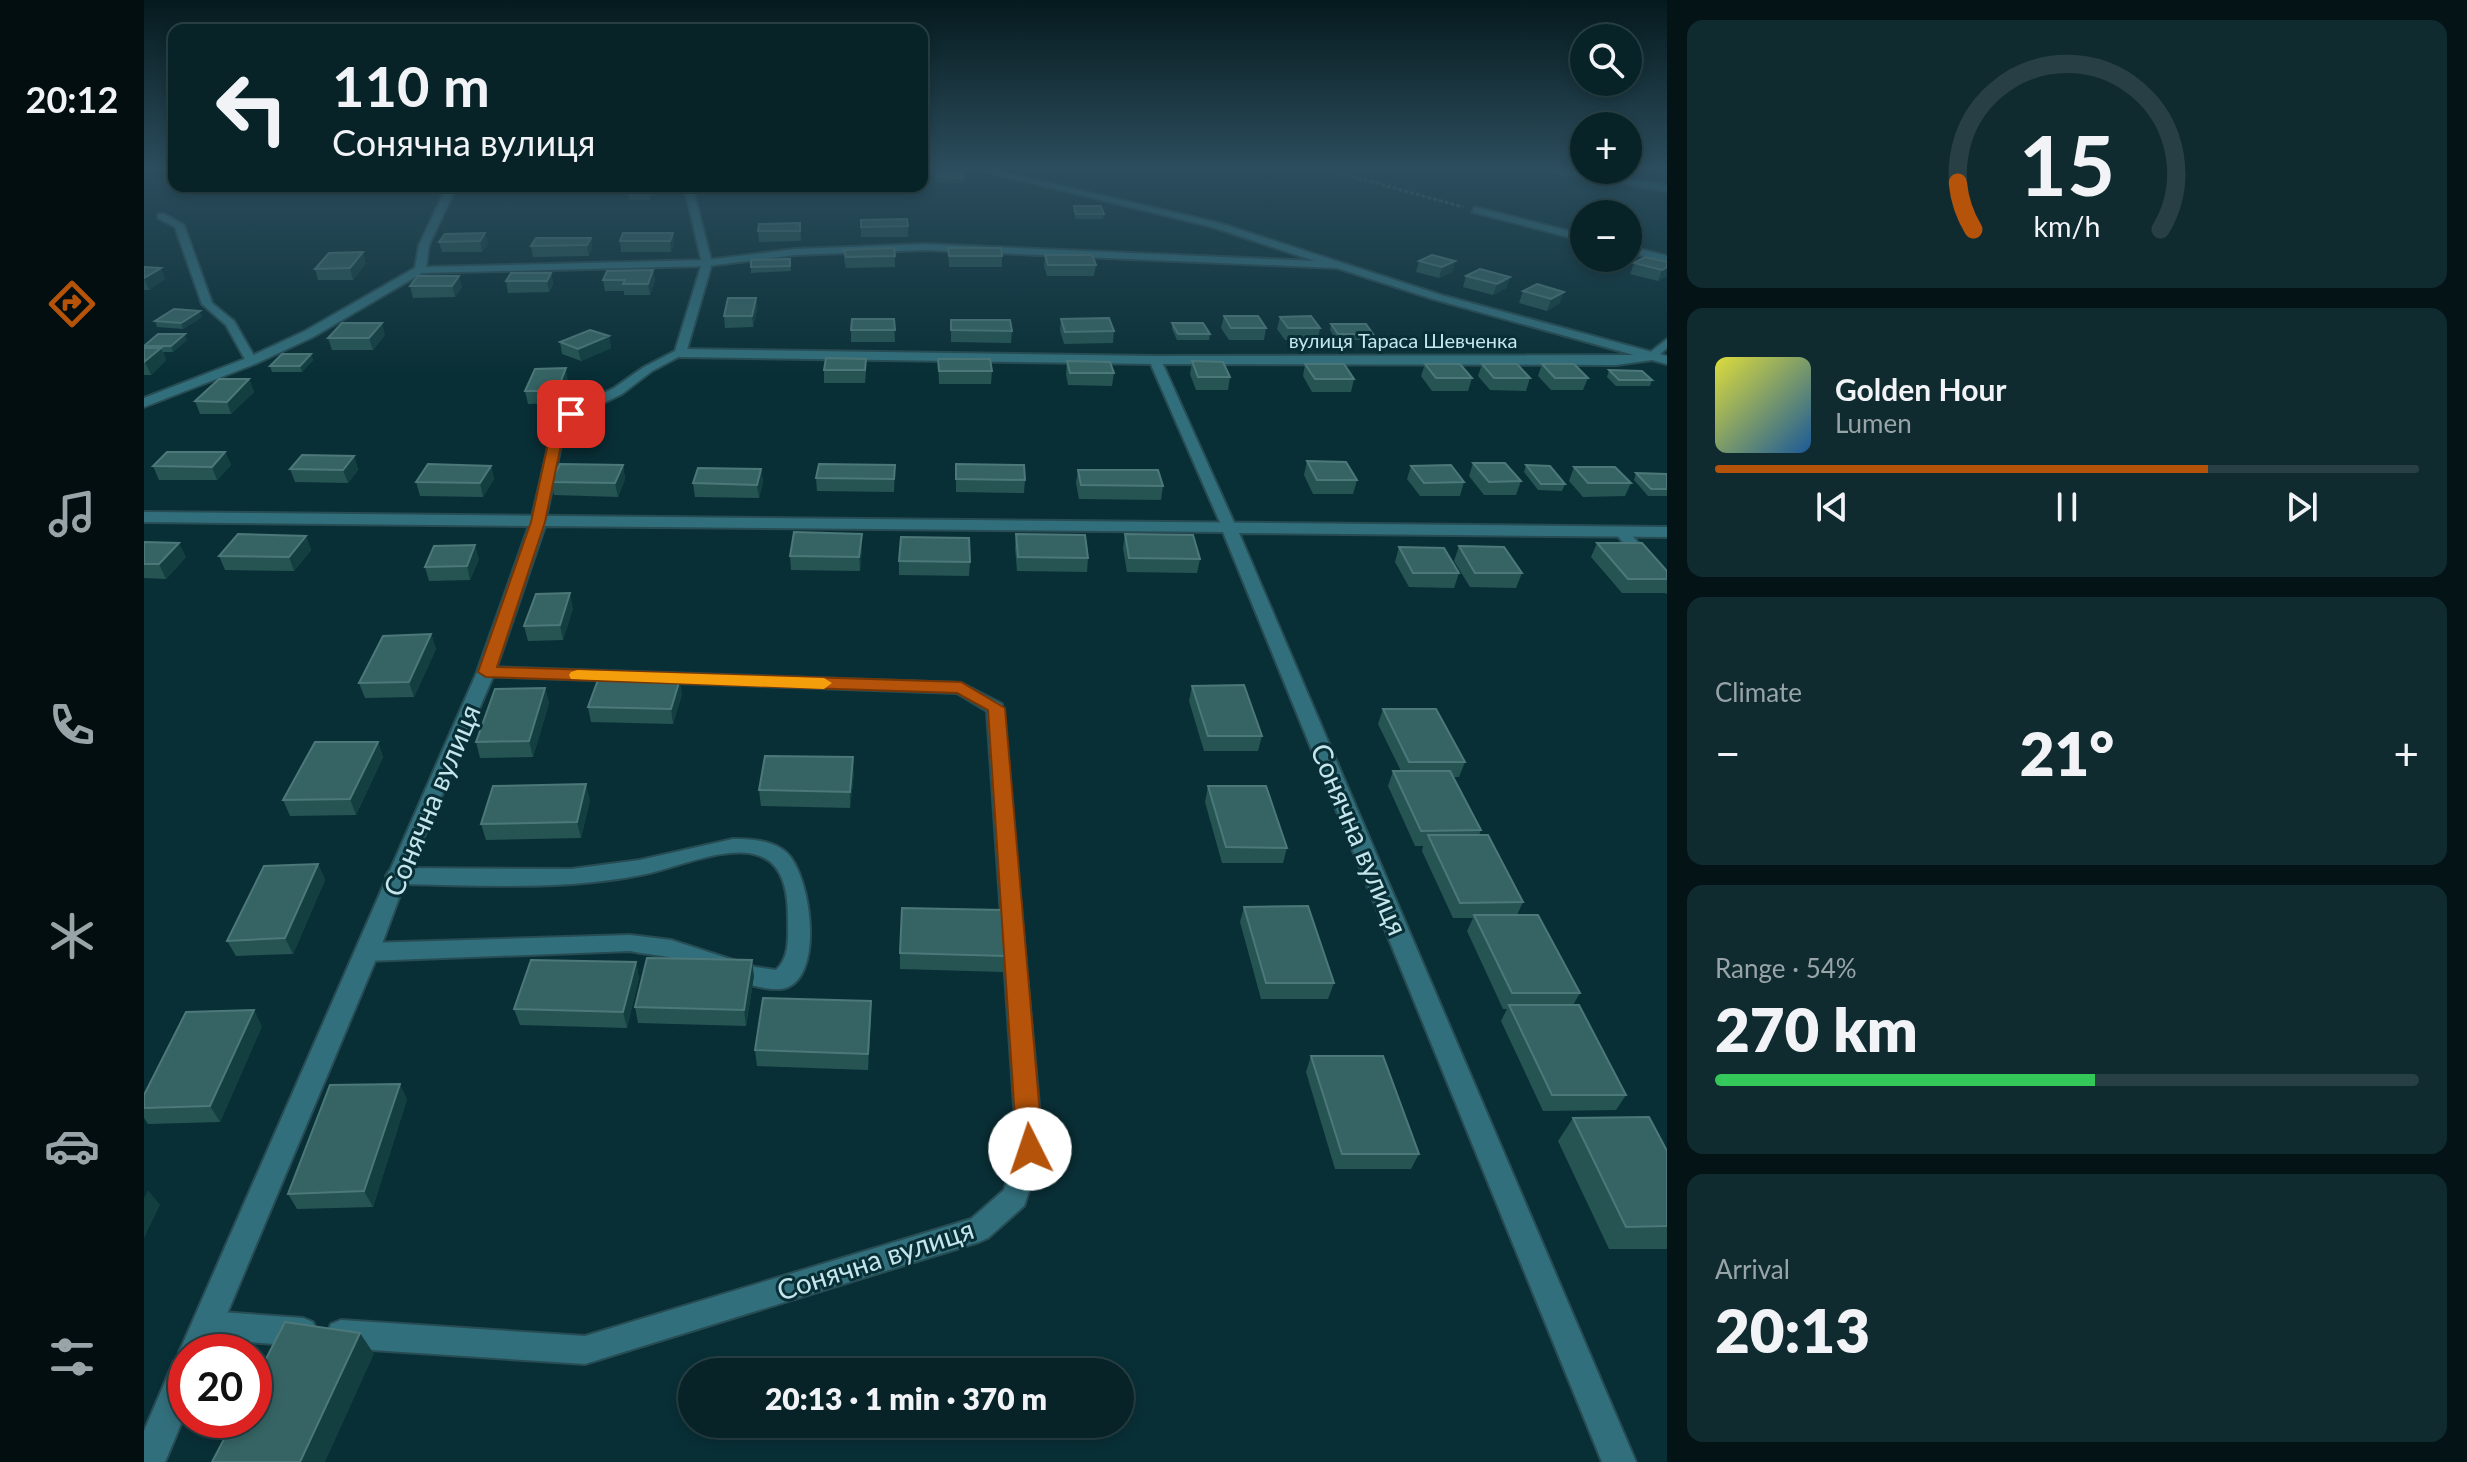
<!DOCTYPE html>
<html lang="en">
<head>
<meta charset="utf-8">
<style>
	:root { --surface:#072328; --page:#102b30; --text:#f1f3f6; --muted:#98a4a8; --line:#284045; --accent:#b45309 }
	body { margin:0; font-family:Lato,sans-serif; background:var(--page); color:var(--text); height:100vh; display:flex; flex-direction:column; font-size:30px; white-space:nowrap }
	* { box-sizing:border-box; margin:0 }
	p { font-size:26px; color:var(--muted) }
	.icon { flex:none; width:44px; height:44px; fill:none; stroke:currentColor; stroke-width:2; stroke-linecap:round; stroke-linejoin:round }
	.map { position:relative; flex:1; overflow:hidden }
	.side { display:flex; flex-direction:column; gap:20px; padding:20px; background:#041316; width:800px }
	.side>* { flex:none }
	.guide { position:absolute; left:24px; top:24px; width:760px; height:168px; border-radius:16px; box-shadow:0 4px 12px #0003,0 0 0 2px var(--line); background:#072328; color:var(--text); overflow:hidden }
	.buttons { position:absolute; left:1426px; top:24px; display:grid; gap:16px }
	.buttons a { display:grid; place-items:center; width:72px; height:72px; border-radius:50%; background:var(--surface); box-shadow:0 4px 12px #0003,0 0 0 2px var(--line); font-size:40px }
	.speed { position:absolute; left:24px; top:1334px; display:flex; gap:16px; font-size:40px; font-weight:700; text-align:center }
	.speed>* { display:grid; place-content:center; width:104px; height:104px; border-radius:50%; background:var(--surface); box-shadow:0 4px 12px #0003,0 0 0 2px var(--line); line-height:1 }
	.speed .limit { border:12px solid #d22; background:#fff; color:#111 }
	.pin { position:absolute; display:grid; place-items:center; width:68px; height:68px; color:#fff; margin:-34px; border-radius:16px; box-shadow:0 4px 12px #0006 }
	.me { position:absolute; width:88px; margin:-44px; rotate:356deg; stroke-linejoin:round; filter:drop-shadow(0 0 6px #0008) }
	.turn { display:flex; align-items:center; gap:28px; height:168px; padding:0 32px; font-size:36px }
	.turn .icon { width:104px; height:104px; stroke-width:2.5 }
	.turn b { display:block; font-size:56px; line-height:68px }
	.big { font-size:60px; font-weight:800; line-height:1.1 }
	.side .widget { flex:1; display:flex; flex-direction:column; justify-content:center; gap:12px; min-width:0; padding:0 28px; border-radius:16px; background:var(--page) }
	.side .dial { align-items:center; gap:0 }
	.dial svg { height:208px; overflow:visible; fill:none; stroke:var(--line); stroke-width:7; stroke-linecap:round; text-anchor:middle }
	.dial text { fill:var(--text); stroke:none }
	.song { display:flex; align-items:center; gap:24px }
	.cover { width:96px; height:96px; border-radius:12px; background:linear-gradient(135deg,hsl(60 70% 55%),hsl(210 70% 35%)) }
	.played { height:8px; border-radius:4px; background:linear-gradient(90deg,var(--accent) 70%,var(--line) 70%) }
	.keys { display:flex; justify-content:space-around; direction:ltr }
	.heat { display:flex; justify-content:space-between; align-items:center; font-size:44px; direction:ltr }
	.charge { height:12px; border-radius:6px; background:linear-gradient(90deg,#34c759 54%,var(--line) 0) }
	.trip { position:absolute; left:534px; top:1358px; width:456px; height:80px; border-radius:40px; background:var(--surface); box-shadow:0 4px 12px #0003,0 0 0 2px var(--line); font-weight:800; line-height:80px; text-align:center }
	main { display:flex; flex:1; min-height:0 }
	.dock { display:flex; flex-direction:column; width:144px; justify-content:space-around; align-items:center; background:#030e10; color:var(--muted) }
	.dock .icon { width:56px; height:56px }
	.dock .active { color:var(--accent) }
	.dock b { font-size:36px; color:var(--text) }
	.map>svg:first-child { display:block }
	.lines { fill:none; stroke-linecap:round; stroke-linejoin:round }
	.lane-casing { stroke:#274c53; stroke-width:4 }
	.street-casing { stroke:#274c53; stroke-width:4 }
	.path { stroke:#44686f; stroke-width:3; stroke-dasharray:4 2; stroke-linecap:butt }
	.lane { fill:#326f7c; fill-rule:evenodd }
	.street { fill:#326f7c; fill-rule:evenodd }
	.wall { fill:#255453 }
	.shaded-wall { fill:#133f41 }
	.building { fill:#366464; stroke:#4c7879; stroke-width:2 }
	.route { fill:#b45309; stroke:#753606; stroke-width:2 }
	.slow { fill:#f59e0b }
	.labels { text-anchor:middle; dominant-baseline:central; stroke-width:6; stroke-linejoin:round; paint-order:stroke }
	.far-street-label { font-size:20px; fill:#c4e5ec; stroke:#092f36 }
	.near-street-label { font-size:28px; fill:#c4e5ec; stroke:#092f36 }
</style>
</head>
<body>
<main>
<nav class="dock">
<b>20:12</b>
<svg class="icon active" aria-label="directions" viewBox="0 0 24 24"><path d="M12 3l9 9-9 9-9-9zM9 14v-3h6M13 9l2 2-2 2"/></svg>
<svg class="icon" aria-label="music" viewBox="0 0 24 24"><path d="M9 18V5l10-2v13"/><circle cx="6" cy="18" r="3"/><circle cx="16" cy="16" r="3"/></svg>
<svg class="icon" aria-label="phone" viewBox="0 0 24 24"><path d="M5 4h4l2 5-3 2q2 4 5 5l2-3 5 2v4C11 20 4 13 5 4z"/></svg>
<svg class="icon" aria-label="climate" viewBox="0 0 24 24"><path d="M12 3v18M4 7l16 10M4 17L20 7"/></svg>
<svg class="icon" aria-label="car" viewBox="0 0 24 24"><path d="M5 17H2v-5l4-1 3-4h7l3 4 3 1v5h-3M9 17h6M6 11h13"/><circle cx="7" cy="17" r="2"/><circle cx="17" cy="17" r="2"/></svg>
<svg class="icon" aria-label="filters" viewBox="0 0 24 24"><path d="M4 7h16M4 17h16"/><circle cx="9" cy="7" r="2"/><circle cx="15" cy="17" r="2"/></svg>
</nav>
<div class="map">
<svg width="1523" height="1462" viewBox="0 0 1523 1462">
	<rect width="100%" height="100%" fill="#092f36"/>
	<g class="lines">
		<defs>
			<path id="lane" d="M540,186H548L568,263L542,353L508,371L478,394L431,417L420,431L401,522L399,525H389L387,522L408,430L423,411L470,388L500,367L531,351L558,263Z
				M14,214H20L40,225L68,303L90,321L113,361L111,363H103L82,325L58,304L31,227L14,218Z
				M1523,339V348L1512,358H1504V354Z
				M1007,358L1017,360L1092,527L1090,530L1085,531L1078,527L1005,360Z
				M1477,527L1482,528L1523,577V592L1518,590L1472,534V528Z
				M342,667L817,683L858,704L899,1149L880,1206L844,1238L835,1242L441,1364L197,1348L187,1344L183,1334L187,1324L197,1320L441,1336L827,1219L860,1190L873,1149L843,711L813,693L336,676L334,672L336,668Z
				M589,839C607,839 628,840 642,852C668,875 682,985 636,989C608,991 558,966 529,958C515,955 500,954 486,951L223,961L215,958L212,952L215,946L223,943L486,935L527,940L611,967L632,970C646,957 644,937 644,919C644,896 641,865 616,856C585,843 529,869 497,875C417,891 333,885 252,884L245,881L242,876L245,871L252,868L427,869L496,860Z
				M62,1311L159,1318L169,1322L173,1332L169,1342L159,1346L62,1339L52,1335L48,1325L52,1315Z"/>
			<path id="street" d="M834,170H848L1075,223L1297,295L1523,356V364L1508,360L1472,365L1011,364L536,357L530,353L536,349L1011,356L1490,355L1289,299L1193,268L781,250L651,255L563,266L278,273L169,337L111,364L0,407V398L103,358L161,331L271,268L275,245L303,186H313L285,245L282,267L563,260L651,249L781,244L1171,261L1068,227Z
				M1395,170H1415L1523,185V191Z
				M1331,207L1440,235V241L1328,212Z
				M1484,246L1523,256V262L1484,252Z
				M0,512L1523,527V537L1095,533L1492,1462H1458L1079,532L401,526L351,672L263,876L235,952L67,1352H42V1412L21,1462H0V1431L30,1361L38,1359L35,1352L40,1341L333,672L385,526L0,522Z"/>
		</defs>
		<use href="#lane" class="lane-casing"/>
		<use href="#street" class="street-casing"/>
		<path class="path" d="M1185,170L1319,207"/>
		<use href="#lane" class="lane"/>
		<use href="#street" class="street"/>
	</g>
	<path class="wall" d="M791,177H821L819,183L790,182Z
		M509,186L506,200H485L484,190Z
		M930,206L960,214L959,219H932L929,211Z
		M717,220L764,226V237H717Z
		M656,223L657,241L615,242L614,231Z
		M341,233L344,244L338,252H298L295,242Z
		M529,233L530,244L527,252H477L476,241Z
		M447,238L448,248L445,256L389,257L387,246Z
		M804,248L858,256V267H805Z
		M700,250L751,256V267L702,268L700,260Z
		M901,255L952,265L950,276H903L900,266Z
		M646,259L647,271L607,273V260Z
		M1275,261H1311L1308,272L1295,278L1272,272Z
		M1523,262V276L1514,281L1486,274L1490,263Z
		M222,263L209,280H174L171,269Z
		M0,267L21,279L5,290H0Z
		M509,270L511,281L506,295H480V291H461L459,280Z
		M407,273L409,284L405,292L364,293L362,281Z
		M274,276L318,287L311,297L269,298L266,286Z
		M1322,276L1366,277L1362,288L1349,295L1319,287Z
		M1393,284L1416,303L1403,311L1375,303L1379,291Z
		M612,298L613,309L609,327L581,328L580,316Z
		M1080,316L1122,328L1120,340H1085L1077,328Z
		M58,317L39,329L13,327L11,321Z
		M1136,317L1176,328L1174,340H1141L1133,329Z
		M750,319L751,342H707V330Z
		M917,319L970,331L969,343L920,344L916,330Z
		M807,320L868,331L867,343L807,342Z
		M1028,323L1066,334L1065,340H1033L1028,329Z
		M1187,324L1229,334L1228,340H1192L1186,330Z
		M241,335L229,350H188L184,338Z
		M465,336L467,348L437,361L418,354L416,342Z
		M43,340L29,352H19L22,360L7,375H0V346Z
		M167,354L169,360L158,372H128L126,366Z
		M794,359L848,371L847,384H795Z
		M923,361L970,373L968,386L924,385L922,374Z
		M1048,361L1086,377L1084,390H1052L1046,374Z
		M1161,364L1210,379L1207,392H1168L1159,376Z
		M1281,364L1328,378L1324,391H1288L1277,376Z
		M1338,364L1386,378L1382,391L1346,390L1334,376Z
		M1398,364L1444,378L1439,390H1407L1394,376Z
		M680,370L722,371L721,383H680Z
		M1465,370L1508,380L1506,386H1472L1463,377Z
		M105,379L110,392L87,414H56L51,401Z
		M424,381L415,403L384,404L381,391Z
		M81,452L87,465L73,480H15L9,466Z
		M210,456L214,470L204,483L151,482L146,469Z
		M1163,461L1213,480L1209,494H1169L1160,475Z
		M1329,463L1377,481L1372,495H1340L1325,476Z
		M812,464L881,480L880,493L812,492Z
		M479,465L481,479L474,497L410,495L407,482Z
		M751,465L750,492L673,491L672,478Z
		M1382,465L1421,484L1418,491L1394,490L1380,472Z
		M347,466L350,479L339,497L276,496L272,482Z
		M1267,466L1320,482L1316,496H1276L1263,479Z
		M1430,467L1487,483L1481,496L1439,497L1425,481Z
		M617,469L619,482L615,498L551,497L549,483Z
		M934,470L1019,486L1017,500L935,499L932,483Z
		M1492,473L1523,474V496H1504L1490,480Z
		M718,534V548L716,571L647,570L646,556Z
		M872,534L944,558L943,572L873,571L871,548Z
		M981,534L1056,559L1053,573L983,572L979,548Z
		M162,536L167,550L150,571L81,570L75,556Z
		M0,542L42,557L22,579L0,578Z
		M1453,543L1523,571V593H1478L1447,557Z
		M1315,546L1378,573L1372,588L1326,587L1310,561Z
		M1255,547L1315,573L1310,588L1265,587L1251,562Z
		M335,559L326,580L285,581L281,567Z
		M755,561L826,562L825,576L755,575Z
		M429,608L419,640L384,641L380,626Z
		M287,634L292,649L270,697L221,698L215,683Z
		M1048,686L1118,736L1114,751H1060L1045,701Z
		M401,688L405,703L389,757L336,758L332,742Z
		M538,694L529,724L447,722L444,707Z
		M1239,709L1321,762L1315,777H1309L1337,830L1335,835L1379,902L1373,915L1436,993L1429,1005L1482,1095L1472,1110L1399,1111L1357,1021L1363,1009H1359L1323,931L1329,918H1309L1278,851L1279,846H1271L1244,786L1249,771H1257L1234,724Z
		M234,742L239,757L212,815L146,816L139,800Z
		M710,773L706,808L617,806L615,790Z
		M1064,786L1143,848L1139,863H1078L1061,802Z
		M446,800L437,838L342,840L337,824Z
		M174,864L181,880L149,954L92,956L83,941Z
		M1100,907L1190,983L1184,999H1117L1096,922Z
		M756,953L861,956L860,972L756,969Z
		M492,962L495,978L483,1028L376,1025L370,1009Z
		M610,976L602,1026L494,1023L491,1007Z
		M727,1001V1017L724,1070L613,1066L611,1050Z
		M118,1026L76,1122L4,1124L0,1118V1095Z
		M1167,1056L1275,1154L1267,1169H1191L1162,1072Z
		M263,1099L229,1207L153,1209L144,1194Z
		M1429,1118L1523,1151V1249H1465L1414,1141Z"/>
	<path class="shaded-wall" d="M506,186H509L506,200L505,190Z
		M341,233L344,244L338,252L336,241Z
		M529,233L530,244L527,252L526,241Z
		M447,238L448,248L445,256L443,245Z
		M219,252L222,263L209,280L206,268Z
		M1311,261L1308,272L1295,278L1298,267Z
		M1523,267V276L1514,281L1518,270Z
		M17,268L21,279L5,290L0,278Z
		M509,270L511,281L506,295L504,284Z
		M407,273L409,284L405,292L403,281Z
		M315,276L318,287L311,297L308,286Z
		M1366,277L1362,288L1349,295L1353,284Z
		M1420,292L1416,303L1403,311L1407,299Z
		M612,298L613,309L609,327L608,316Z
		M56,311L58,317L39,329L37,323Z
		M238,323L241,335L229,350L225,338Z
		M41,334L43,340L29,352L27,346Z
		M465,336L467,348L437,361L434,349Z
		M17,348L22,360L7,375L1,362Z
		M167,354L169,360L158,372L156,366Z
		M422,368L424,381L415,403L413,391Z
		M105,379L110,392L87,414L83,402Z
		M81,452L87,465L73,480L68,467Z
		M210,456L214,470L204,483L199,470Z
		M479,465L481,479L474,497L471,483Z
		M347,466L350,479L339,497L336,483Z
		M617,469L619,482L615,498L613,485Z
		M718,534V548L716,571L715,557Z
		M162,536L167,550L150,571L145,557Z
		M35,543L42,557L22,579L15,564Z
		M331,545L335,559L326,580L323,566Z
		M426,593L429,608L419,640L416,625Z
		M287,634L292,649L270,697L265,682Z
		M536,679L538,694L529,724L527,709Z
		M401,688L405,703L389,757L385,741Z
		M234,742L239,757L212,815L206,799Z
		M709,757L710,773L706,808V792Z
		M442,784L446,800L437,838L433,822Z
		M174,864L181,880L149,954L141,938Z
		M608,960L610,976L602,1026L600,1010Z
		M492,962L495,978L483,1028L479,1012Z
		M727,1001V1017L724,1070V1054Z
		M110,1010L118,1026L76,1122L66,1106Z
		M256,1084L263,1099L229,1207L220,1191Z
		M4,1190L16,1205L0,1238V1198Z
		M216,1333L230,1354L181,1462H156Z"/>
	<path class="building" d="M793,171L821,172L819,178L791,177Z
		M485,186H506L505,190H484Z
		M930,206H957L960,214H932Z
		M763,219L764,226L717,227V220Z
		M656,223V231H614L615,224Z
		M341,233L336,241L295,242L301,234Z
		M479,233H529L526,241H476Z
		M392,238H447L443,245L387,246Z
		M750,248L751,256L702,257L700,250Z
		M804,248H857L858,256H805Z
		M219,252L206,268L171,269L185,253Z
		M901,255H948L952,265H904Z
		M1288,255L1311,261L1298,267L1275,261Z
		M1501,257L1523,262V267L1518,270L1490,263Z
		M646,259V266L607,267V260Z
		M0,267L17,268L0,278Z
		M1336,269L1366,277L1353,284L1322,276Z
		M509,270L504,284H479L481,280H459L463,271Z
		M367,273H407L403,281H362Z
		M274,276H315L308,286H266Z
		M1393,284L1420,292L1407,299L1379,291Z
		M584,298H612L608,316H580Z
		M30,309L56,311L37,323L11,321Z
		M1080,316H1114L1122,328H1087Z
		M1167,316L1176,328H1144L1136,317Z
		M965,318L970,331L921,332L917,319Z
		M708,319H750L751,330H707Z
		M807,320H866L868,331L807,330Z
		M198,323H238L225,338H184Z
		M1028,323H1059L1066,334H1034Z
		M1187,324H1222L1229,334H1194Z
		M446,330L465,336L434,349L416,342Z
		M14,334H41L27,346H0Z
		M0,348H17L0,362Z
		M138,354H167L156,366H126Z
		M682,358L722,359L721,370H680Z
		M794,359H846L848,371H795Z
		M923,361L966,362L970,373H926Z
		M1048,361L1079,362L1086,377H1054Z
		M1161,364H1200L1210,379H1171Z
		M1281,364H1316L1328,378H1292Z
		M1338,364H1373L1386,378H1350Z
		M1398,364H1430L1444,378H1411Z
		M422,368L413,391H381L391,369Z
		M1465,370L1498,371L1508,380H1475Z
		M75,379H105L83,402L51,401Z
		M23,452H81L68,467L9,466Z
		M158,455L210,456L199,470L146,469Z
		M1163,461L1202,462L1213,480H1173Z
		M1329,463H1361L1377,481L1345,482Z
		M284,464L347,466L336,483L272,482Z
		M416,464L479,465L471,483L407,482Z
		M675,464L751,465L750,479L672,478Z
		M812,464L880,465L881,480L812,479Z
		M1307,465L1320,482L1280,483L1267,466Z
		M1382,465L1406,466L1421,484H1397Z
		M1430,467H1471L1487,483H1444Z
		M554,468L617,469L613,485L549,483Z
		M934,470H1014L1019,486L937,485Z
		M1492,473L1523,474V489H1507Z
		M650,532L718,534L715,557L646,556Z
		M94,534L162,536L145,557L75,556Z
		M872,534L941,535L944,558L874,557Z
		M981,534L1049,535L1056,559L985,558Z
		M757,537L825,538L826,562L755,561Z
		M0,542L35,543L15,564H0Z
		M1453,543H1498L1523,571V579H1484Z
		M331,545L323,566L281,567L290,546Z
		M1315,546L1360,547L1378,573H1331Z
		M1255,547L1300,548L1315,573H1269Z
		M426,593L416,625L380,626L392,594Z
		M287,634L265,682L215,683L239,636Z
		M455,677L536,679L527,709L444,707Z
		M1100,685L1118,736H1064L1048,686Z
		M401,688L385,741L332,742L351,689Z
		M1239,709H1292L1321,762H1265Z
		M171,742H234L206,799L139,800Z
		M621,756L709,757L706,792L615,790Z
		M1249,771H1306L1337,830L1277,831Z
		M442,784L433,822L337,824L349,786Z
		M1064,786H1122L1143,848L1082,847Z
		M1284,835H1344L1379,902L1316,903Z
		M174,864L141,938L83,941L120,866Z
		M1164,906L1190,983H1122L1100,907Z
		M758,908L859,910L861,956L756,953Z
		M1330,915H1394L1436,993H1368Z
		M503,958L608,960L600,1010L491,1007Z
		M387,960L492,962L479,1012L370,1009Z
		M619,998L727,1001L724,1054L611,1050Z
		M1365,1005H1435L1482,1095H1408Z
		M110,1010L66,1106L0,1108V1095L42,1012Z
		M1167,1056H1239L1275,1154H1198Z
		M256,1084L220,1191L144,1194L186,1085Z
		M1505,1117L1523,1151V1226L1482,1227L1429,1118Z
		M141,1322L216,1333L156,1462H68L90,1420H110V1382Z"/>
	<linearGradient id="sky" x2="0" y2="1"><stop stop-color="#051a1e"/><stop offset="0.45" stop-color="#2c4d5d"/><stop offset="1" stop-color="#2c4d5d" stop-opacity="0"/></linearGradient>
	<rect width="1523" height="374" fill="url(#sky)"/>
	<path class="route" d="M427,410L433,414L420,430L401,522L353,667L817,682L861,708L899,1149L895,1157L886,1161L877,1157L873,1149L844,710L813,693L342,677L334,672L387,522L407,430Z"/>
	<path class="slow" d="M433,670L680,678L688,683L680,689L427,679L425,675L427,672Z"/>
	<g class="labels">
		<g class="far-street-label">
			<text x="1259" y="340">вулиця Тараса Шевченка</text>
		</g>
		<g class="near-street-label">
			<text transform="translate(287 800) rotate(-67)">Сонячна вулиця</text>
			<text transform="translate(1216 839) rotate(67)">Сонячна вулиця</text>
			<text transform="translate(731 1259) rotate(-18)">Сонячна вулиця</text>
		</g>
	</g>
</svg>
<div class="buttons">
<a><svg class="icon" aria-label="search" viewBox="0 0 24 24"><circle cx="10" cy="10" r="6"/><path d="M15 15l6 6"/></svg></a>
<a>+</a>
<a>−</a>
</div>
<div class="speed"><div class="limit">20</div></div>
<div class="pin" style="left:427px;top:414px;background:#d93025"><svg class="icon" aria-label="arrive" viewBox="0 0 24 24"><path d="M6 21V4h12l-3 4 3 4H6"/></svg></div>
<svg class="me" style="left:886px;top:1149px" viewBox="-20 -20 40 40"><circle r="19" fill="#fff"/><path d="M0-13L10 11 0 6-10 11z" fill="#b45309"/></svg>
<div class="trip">20:13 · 1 min · 370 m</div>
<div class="guide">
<div class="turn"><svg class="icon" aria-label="left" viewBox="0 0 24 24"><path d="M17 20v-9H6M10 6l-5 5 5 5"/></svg><div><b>110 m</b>Сонячна вулиця</div></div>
</div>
</div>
<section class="side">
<div class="widget dial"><svg viewBox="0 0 100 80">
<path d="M14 69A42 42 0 1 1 86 69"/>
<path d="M14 69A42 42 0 0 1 8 51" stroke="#b45309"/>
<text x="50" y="56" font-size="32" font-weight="700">15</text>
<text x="50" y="72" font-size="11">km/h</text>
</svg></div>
<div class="widget">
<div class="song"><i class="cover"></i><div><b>Golden Hour</b><p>Lumen</p></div></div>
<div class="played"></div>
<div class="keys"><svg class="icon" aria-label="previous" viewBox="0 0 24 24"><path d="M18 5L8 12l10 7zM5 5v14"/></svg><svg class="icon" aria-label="pause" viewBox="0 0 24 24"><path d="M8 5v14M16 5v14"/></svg><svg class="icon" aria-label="next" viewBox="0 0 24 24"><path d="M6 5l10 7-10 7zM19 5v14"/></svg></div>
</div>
<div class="widget"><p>Climate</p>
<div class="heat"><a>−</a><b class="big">21°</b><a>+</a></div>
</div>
<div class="widget"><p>Range · 54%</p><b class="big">270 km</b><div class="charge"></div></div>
<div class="widget"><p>Arrival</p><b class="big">20:13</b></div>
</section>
</main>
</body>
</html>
